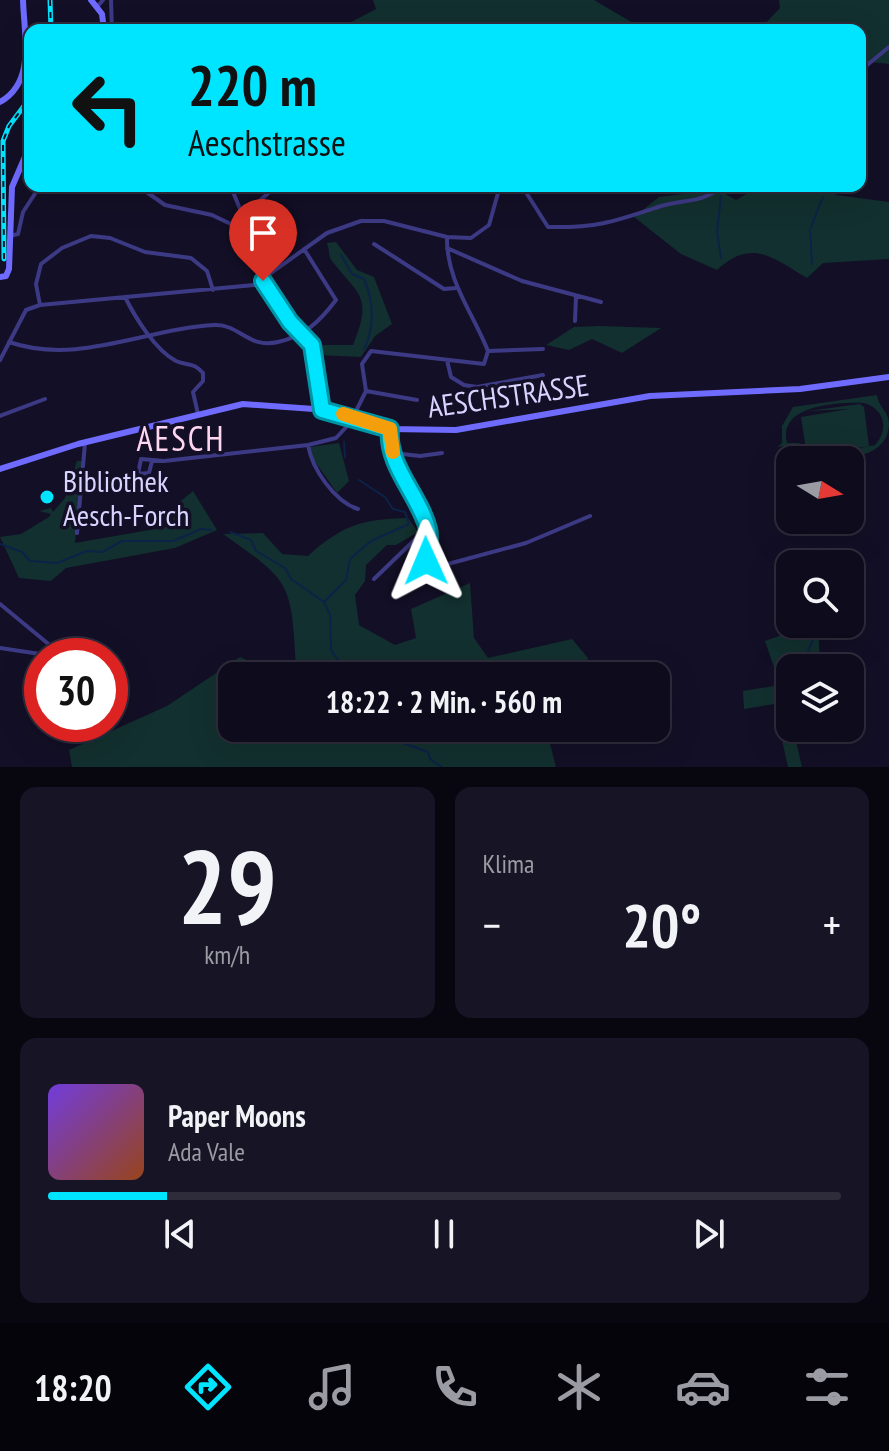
<!DOCTYPE html>
<html lang="de">
<head>
<meta charset="utf-8">
<style>
	:root { --surface:#0e0b1c; --page:#171425; --text:#f1f3f6; --muted:#9b9ba3; --line:#2e2b3b; --accent:#00e5ff }
	body { margin:0; font-family:"PT Sans Narrow",sans-serif; background:var(--page); color:var(--text); height:100vh; display:flex; flex-direction:column; font-size:30px; white-space:nowrap }
	* { box-sizing:border-box; margin:0 }
	p { font-size:26px; color:var(--muted) }
	.icon { flex:none; width:44px; height:44px; fill:none; stroke:currentColor; stroke-width:2; stroke-linecap:round; stroke-linejoin:round }
	.map { position:relative; height:767px; overflow:hidden }
	.details { display:flex; flex-direction:column; gap:20px; padding:20px; background:#08060f; flex:1 }
	.details>* { flex:none }
	.top-card { position:absolute; left:24px; top:24px; width:842px; height:168px; border-radius:16px; box-shadow:0 8px 32px #0002,0 0 0 2px var(--line); background:#00e5ff; color:#111; overflow:hidden }
	.needle { width:52px; rotate:101deg }
	.fabs { position:absolute; left:776px; top:446px; display:grid; gap:16px }
	.fabs a { display:grid; place-items:center; width:88px; height:88px; border-radius:16px; background:var(--surface); box-shadow:0 8px 32px #0002,0 0 0 2px var(--line); font-size:40px }
	.speed { position:absolute; left:24px; top:638px; display:flex; gap:16px; font-size:40px; font-weight:700; text-align:center }
	.speed>* { display:grid; place-content:center; width:104px; height:104px; border-radius:50%; background:var(--surface); box-shadow:0 8px 32px #0002,0 0 0 2px var(--line); line-height:1 }
	.speed .limit { border:12px solid #d22; background:#fff; color:#111 }
	.pin { position:absolute; display:grid; place-items:center; width:68px; height:68px; color:#fff; margin:-82px -34px; border-radius:50% 50% 50% 0; rotate:-45deg; box-shadow:0 0 8px #0007 }
	.pin .icon { rotate:45deg }
	.me { position:absolute; width:88px; margin:-44px; rotate:359deg; stroke-linejoin:round; filter:drop-shadow(0 0 6px #0008) }
	.turn { display:flex; align-items:center; gap:28px; height:168px; padding:0 32px; font-size:36px }
	.turn .icon { width:104px; height:104px; stroke-width:2.5 }
	.turn b { display:block; font-size:56px; line-height:68px }
	.big { font-size:60px; font-weight:600; line-height:1.1 }
	.details .widget { flex:1; display:flex; flex-direction:column; justify-content:center; gap:12px; min-width:0; padding:0 28px; border-radius:16px; background:var(--page) }
	.details .dial { align-items:center; gap:0 }
	.dial b { font-size:104px; line-height:1 }
	.song { display:flex; align-items:center; gap:24px }
	.cover { width:96px; height:96px; border-radius:12px; background:linear-gradient(135deg,hsl(260 70% 55%),hsl(20 70% 35%)) }
	.played { height:8px; border-radius:4px; background:linear-gradient(90deg,var(--accent) 15%,var(--line) 15%) }
	.keys { display:flex; justify-content:space-around; direction:ltr }
	.heat { display:flex; justify-content:space-between; align-items:center; font-size:44px; direction:ltr }
	.details .tiles { flex:1; display:grid; gap:20px; grid-template-columns:1fr 1fr }
	.widget:last-child { grid-column:span 2 }
	.trip { position:absolute; left:218px; top:662px; width:452px; height:80px; border-radius:16px; background:var(--surface); box-shadow:0 8px 32px #0002,0 0 0 2px var(--line); font-weight:600; line-height:80px; text-align:center }
	.tab-bar { display:flex; height:128px; justify-content:space-around; align-items:center; background:#06040b; color:var(--muted) }
	.tab-bar .icon { width:56px; height:56px }
	.tab-bar .active { color:var(--accent) }
	.tab-bar b { font-size:36px; color:var(--text) }
	.map>svg:first-child { display:block }
	.green { fill:#12302f; fill-rule:evenodd }
	.lines { fill:none; stroke-linecap:round; stroke-linejoin:round }
	.stream { stroke:#0c2248; stroke-width:2 }
	.street { stroke:#3d3a85; stroke-width:4 }
	.secondary { stroke:#6f6bff; stroke-width:6 }
	.rail-casing { stroke:#00e5ff; stroke-width:5 }
	.rail { stroke:#130f26; stroke-width:2; stroke-dasharray:6; stroke-linecap:butt }
	.route-casing { stroke:#0095a6; stroke-width:20 }
	.route { stroke:#00e5ff; stroke-width:14 }
	.slow { stroke:#f59e0b; stroke-width:14 }
	.poi-dot { fill:#00e5ff; stroke:#130f26; stroke-width:3 }
	.labels { text-anchor:middle; dominant-baseline:central; stroke-width:7; stroke-linejoin:round; paint-order:stroke }
	.street-label { font-size:30px; fill:#d9d4ff; stroke:#130f26 }
	.poi-label { font-size:30px; fill:#d9d4ff; stroke:#130f26; text-anchor:start }
	.quarter-label { font-size:34px; letter-spacing:2px; fill:#ffd6f0; stroke:#130f26 }
</style>
</head>
<body>
<div class="map">
<svg width="889" height="767" viewBox="0 0 889 767">
	<rect width="100%" height="100%" fill="#130f26"/>
	<path class="green" d="M373,0H594L645,30H336L376,9Z
		M779,0H889V64L871,62L860,71V30H759L780,8Z
		M830,186L836,195L889,202V259L823,263L807,278C772,257 752,238 717,270L681,254L634,217L659,197L718,190L736,200L758,187Z
		M336,242L357,270L374,277L392,324L375,336L361,357L319,355L317,345H353C373,295 359,296 332,261C328,257 330,250 327,243Z
		M599,326L661,328L622,353L592,339L569,350L546,345L574,327Z
		M877,395C878,406 888,411 889,423C889,465 825,460 798,460L784,446L777,447L782,443V426L793,407ZM864,403C885,409 889,430 875,445L808,458L789,447L801,443H787C777,405 838,402 864,403Z
		M860,404L864,407L869,446L807,456L801,417L849,409L808,411Z
		M339,443L349,481L337,493L311,456L310,447Z
		M77,461H82L75,543L172,526L176,505L193,491L217,530L175,548L66,568L51,581L19,578L0,537L21,534L49,517L51,514L39,511L51,508L53,512L65,498Z
		M408,518L418,532L396,545H387L366,565L365,581L355,595L359,625L395,645L416,638L411,609L470,583L474,638L488,658L572,639L588,658L583,676H284L296,665C291,582 291,582 223,534L263,533L282,554L308,556C342,525 363,519 408,518Z
		M813,624H818L820,665L829,668H790V728H793L802,767H788L774,704L744,709L743,691L780,685L765,641Z
		M240,657L264,668V676H232V728H546L556,767H72L69,750L167,706Z"/>
	<g class="lines">
		<path class="stream" d="M811,227L823,197
			M810,230L812,264
			M341,255L352,274L364,279C374,302 375,327 364,349
			M721,258L717,232L721,196
			M344,442L345,457
			M230,532L251,540L256,551L285,568L291,579L324,602L330,615L331,650L349,676
			M0,544L22,552L30,561L57,563L87,551L102,552L122,541H173L201,529L212,530
			M324,602L346,580L350,559L371,541L409,524L405,512L393,509L385,497L359,480
			M811,668L808,651L820,624
			M389,728L403,743L428,752L430,759L442,767
			M808,742L814,731"/>
		<path class="street" d="M111,0L112,30
			M97,7L103,0
			M860,71L889,47
			M138,186L165,205L212,215L233,225L290,322L312,345L322,408
			M190,186L233,192L243,216
			M522,186L548,227C596,228 613,222 658,207C685,198 699,205 723,186
			M233,225L276,186
			M10,236L18,234L23,212L40,186
			M374,244L444,289L456,288
			M447,248L522,281L601,302
			M125,297C135,317 155,350 176,361C187,366 194,362 203,373V381L193,392L198,414
			M40,305L36,284L41,264L62,248L91,236L110,238L145,252L191,258L207,271L213,290
			M575,321L576,296
			M9,342C78,366 147,328 215,325C239,324 248,349 278,342C305,336 320,321 336,300L304,249
			M488,351L543,349
			M0,360L26,310L40,305L254,285L327,233L361,221H384L447,237L471,238L489,225L500,186
			M447,360L451,377L464,385L477,387L543,375
			M366,391L417,400
			M0,416L45,399
			M390,429L398,466L428,527L426,561L433,568L526,543L590,516
			M308,445C312,469 335,502 358,509
			M393,453L420,456L442,453
			M152,461L149,473L138,474L141,459L164,461L308,445L336,438L350,423L366,391L362,364L371,351L484,364L488,351C473,313 446,280 447,237
			M77,533L85,443
			M430,566L435,576
			M374,579L428,527
			M0,604L63,656
			M0,648L40,654L58,650"/>
		<path class="secondary" d="M91,0L102,14L104,30
			M0,102C36,82 24,35 23,0
			M0,277L6,276L9,269L12,187L30,145
			M0,469L78,444L243,404L328,410L390,429L456,430L650,396L800,389L889,377"/>
		<defs>
			<path id="rail" d="M50,0L51,30
				M4,259L3,141L9,126L30,98"/>
		</defs>
		<use href="#rail" class="rail-casing"/>
		<use href="#rail" class="rail"/>
	</g>
	<g class="lines">
		<defs>
			<path id="route" d="M263,281L290,322L312,345L322,410L390,429C386,465 420,496 428,529C431,540 427,550 426,561"/>
		</defs>
		<use href="#route" class="route-casing"/>
		<use href="#route" class="route"/>
		<path class="slow" d="M343,414L390,429L393,452"/>
	</g>
	<circle class="poi-dot" cx="47" cy="497" r="8"/>
	<g class="labels">
		<g class="street-label">
			<text transform="translate(508 395) rotate(-8)">AESCHSTRASSE</text>
		</g>
		<g class="poi-label">
			<text x="63" y="480">Bibliothek<tspan x="63" dy="34">Aesch-Forch</tspan></text>
		</g>
		<g class="quarter-label">
			<text x="181" y="438">AESCH</text>
		</g>
	</g>
</svg>
<div class="fabs">
<a><svg class="needle" viewBox="-14 -14 28 28"><path d="M0-13l5 13h-10z" fill="#e53935"/><path d="M0 13l5-13h-10z" fill="#9b9ba3"/></svg></a>
<a><svg class="icon" aria-label="search" viewBox="0 0 24 24"><circle cx="10" cy="10" r="6"/><path d="M15 15l6 6"/></svg></a>
<a><svg class="icon" aria-label="layers" viewBox="0 0 24 24"><path d="M12 4l9 5-9 5-9-5zM3 14l9 5 9-5"/></svg></a>
</div>
<div class="speed"><div class="limit">30</div></div>
<div class="pin" style="left:263px;top:281px;background:#d93025"><svg class="icon" aria-label="arrive" viewBox="0 0 24 24"><path d="M6 21V4h12l-3 4 3 4H6"/></svg></div>
<svg class="me" style="left:426px;top:561px" viewBox="-20 -20 40 40"><path d="M0-17L14 15 0 8-14 15z" fill="#00e5ff" stroke="#fff" stroke-width="4"/></svg>
<div class="trip">18:22 · 2 Min. · 560 m</div>
<div class="top-card">
<div class="turn"><svg class="icon" aria-label="left" viewBox="0 0 24 24"><path d="M17 20v-9H6M10 6l-5 5 5 5"/></svg><div><b>220 m</b>Aeschstrasse</div></div>
</div>
</div>
<section class="details">
<div class="tiles">
<div class="widget dial"><b>29</b><p>km/h</p></div>
<div class="widget"><p>Klima</p>
<div class="heat"><a>−</a><b class="big">20°</b><a>+</a></div>
</div>
<div class="widget">
<div class="song"><i class="cover"></i><div><b>Paper Moons</b><p>Ada Vale</p></div></div>
<div class="played"></div>
<div class="keys"><svg class="icon" aria-label="previous" viewBox="0 0 24 24"><path d="M18 5L8 12l10 7zM5 5v14"/></svg><svg class="icon" aria-label="pause" viewBox="0 0 24 24"><path d="M8 5v14M16 5v14"/></svg><svg class="icon" aria-label="next" viewBox="0 0 24 24"><path d="M6 5l10 7-10 7zM19 5v14"/></svg></div>
</div>
</div>
</section>
<nav class="tab-bar">
<b>18:20</b>
<svg class="icon active" aria-label="directions" viewBox="0 0 24 24"><path d="M12 3l9 9-9 9-9-9zM9 14v-3h6M13 9l2 2-2 2"/></svg>
<svg class="icon" aria-label="music" viewBox="0 0 24 24"><path d="M9 18V5l10-2v13"/><circle cx="6" cy="18" r="3"/><circle cx="16" cy="16" r="3"/></svg>
<svg class="icon" aria-label="phone" viewBox="0 0 24 24"><path d="M5 4h4l2 5-3 2q2 4 5 5l2-3 5 2v4C11 20 4 13 5 4z"/></svg>
<svg class="icon" aria-label="climate" viewBox="0 0 24 24"><path d="M12 3v18M4 7l16 10M4 17L20 7"/></svg>
<svg class="icon" aria-label="car" viewBox="0 0 24 24"><path d="M5 17H2v-5l4-1 3-4h7l3 4 3 1v5h-3M9 17h6M6 11h13"/><circle cx="7" cy="17" r="2"/><circle cx="17" cy="17" r="2"/></svg>
<svg class="icon" aria-label="filters" viewBox="0 0 24 24"><path d="M4 7h16M4 17h16"/><circle cx="9" cy="7" r="2"/><circle cx="15" cy="17" r="2"/></svg>
</nav>
</body>
</html>
